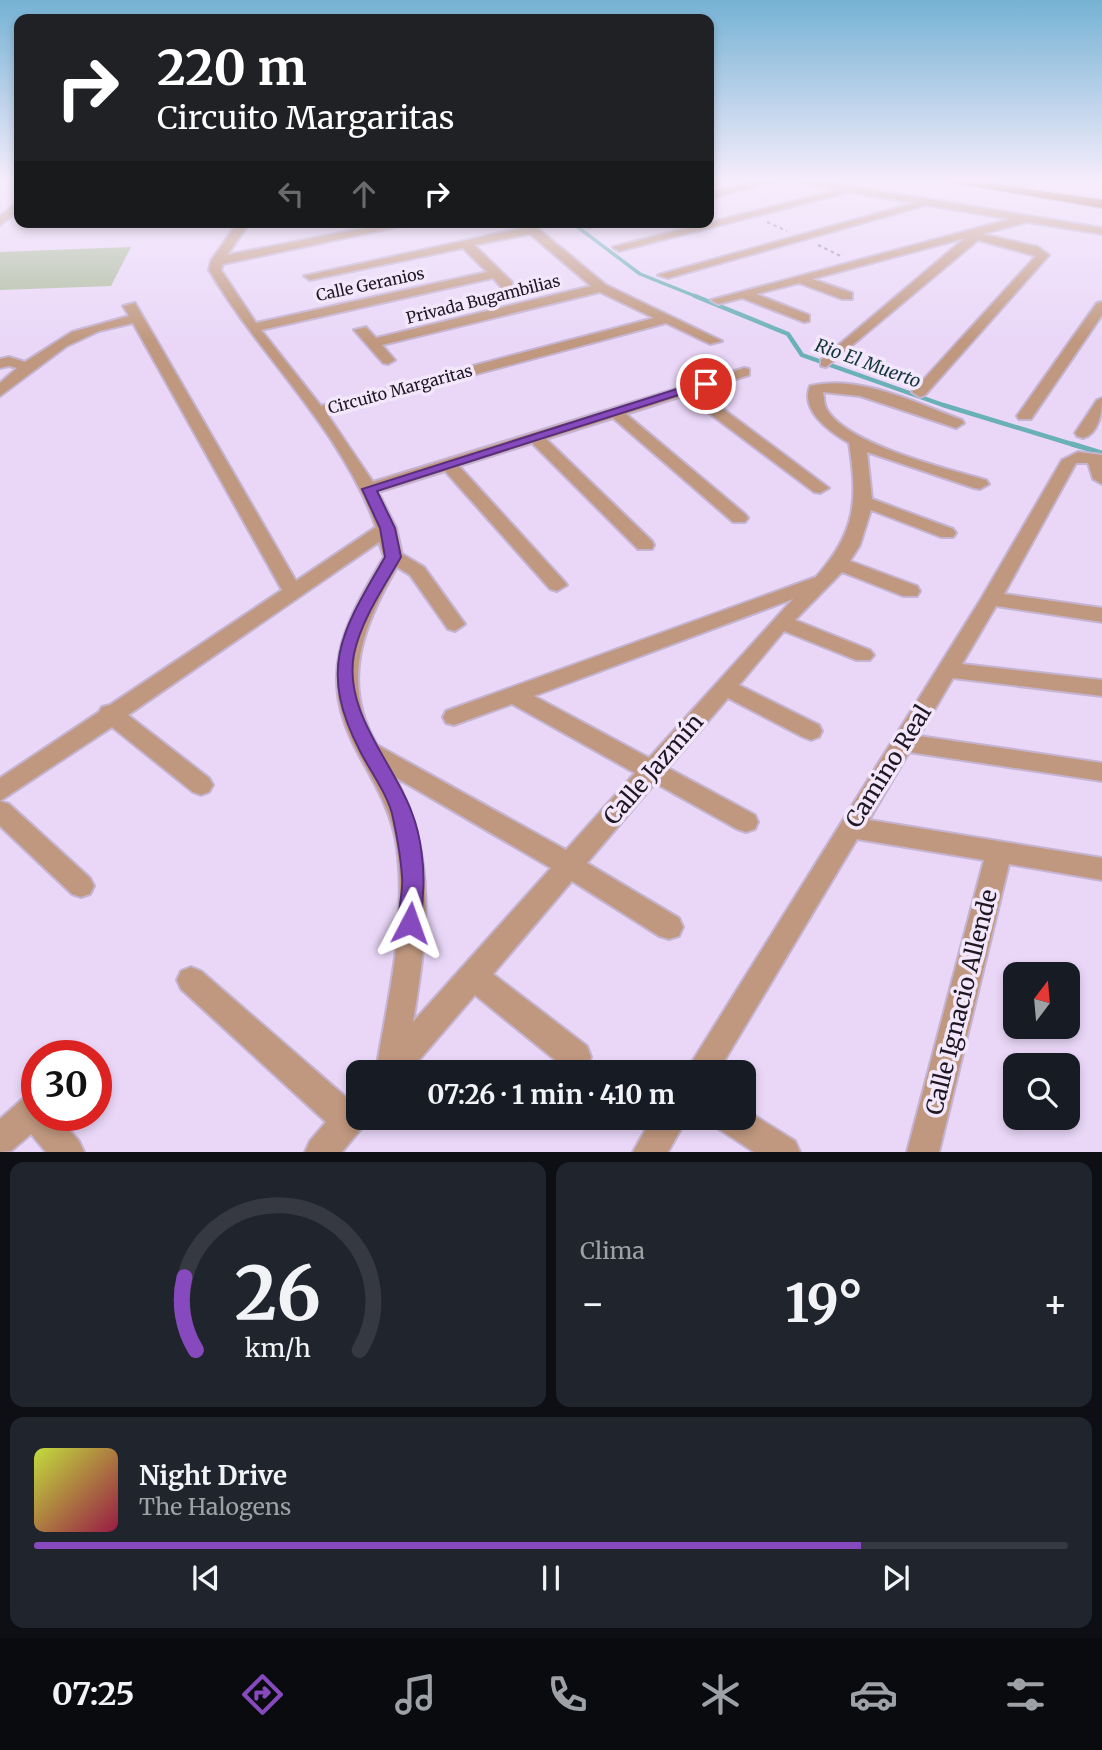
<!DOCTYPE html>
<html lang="es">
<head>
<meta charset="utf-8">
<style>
	:root { --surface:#171b24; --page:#20242c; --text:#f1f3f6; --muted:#9ea1a6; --line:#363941; --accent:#8649be }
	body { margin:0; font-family:Merriweather,serif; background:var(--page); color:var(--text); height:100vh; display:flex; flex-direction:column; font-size:26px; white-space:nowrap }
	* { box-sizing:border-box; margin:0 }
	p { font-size:23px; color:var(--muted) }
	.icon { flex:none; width:38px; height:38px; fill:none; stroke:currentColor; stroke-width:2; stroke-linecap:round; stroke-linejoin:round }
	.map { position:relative; height:1152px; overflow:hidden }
	.sheet { display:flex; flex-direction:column; gap:10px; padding:10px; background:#0d0f14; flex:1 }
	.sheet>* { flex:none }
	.top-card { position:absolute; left:14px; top:14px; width:700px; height:214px; border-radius:14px; box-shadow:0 4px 10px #0003; background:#202124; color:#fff; overflow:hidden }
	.needle { width:46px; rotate:16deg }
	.controls { position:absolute; left:1003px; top:962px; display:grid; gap:14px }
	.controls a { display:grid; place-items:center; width:77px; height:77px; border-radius:14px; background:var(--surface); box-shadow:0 4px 10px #0003; font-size:35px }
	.speed { position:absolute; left:21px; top:1040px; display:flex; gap:14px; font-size:35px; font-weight:700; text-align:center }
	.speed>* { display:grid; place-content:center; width:91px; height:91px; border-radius:50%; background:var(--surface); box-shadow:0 4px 10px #0003; line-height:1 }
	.speed .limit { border:10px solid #d22; background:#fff; color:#111 }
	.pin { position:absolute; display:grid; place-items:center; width:60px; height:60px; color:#fff; margin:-30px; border:4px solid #fff; border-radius:50%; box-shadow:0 2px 7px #0007 }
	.me { position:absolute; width:77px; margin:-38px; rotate:4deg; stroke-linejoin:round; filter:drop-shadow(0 0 5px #0008) }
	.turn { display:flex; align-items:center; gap:24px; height:147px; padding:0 28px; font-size:32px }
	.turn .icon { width:91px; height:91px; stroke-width:2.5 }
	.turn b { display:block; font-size:49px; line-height:60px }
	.lanes { display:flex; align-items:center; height:66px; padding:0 28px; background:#0003; justify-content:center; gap:35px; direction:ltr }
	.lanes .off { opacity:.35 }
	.big { font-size:52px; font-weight:700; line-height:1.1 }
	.sheet .widget { flex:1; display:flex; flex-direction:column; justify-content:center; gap:10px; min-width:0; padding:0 24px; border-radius:14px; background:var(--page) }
	.sheet .dial { align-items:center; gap:0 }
	.dial svg { height:182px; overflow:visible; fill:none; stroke:var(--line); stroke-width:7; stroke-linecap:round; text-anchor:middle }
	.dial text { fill:var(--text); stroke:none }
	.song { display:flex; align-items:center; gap:21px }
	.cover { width:84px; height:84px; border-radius:10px; background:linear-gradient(135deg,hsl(70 70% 55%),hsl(340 70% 35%)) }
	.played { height:7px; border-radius:4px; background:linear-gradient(90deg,var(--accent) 80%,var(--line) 80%) }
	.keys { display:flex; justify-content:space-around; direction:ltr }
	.heat { display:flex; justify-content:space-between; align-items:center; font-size:38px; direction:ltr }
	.sheet .tiles { flex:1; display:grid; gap:10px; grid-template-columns:1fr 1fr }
	.widget:last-child { grid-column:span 2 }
	.trip { position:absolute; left:346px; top:1060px; width:410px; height:70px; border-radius:14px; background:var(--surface); box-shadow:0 4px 10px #0003; font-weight:700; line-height:70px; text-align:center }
	.menu { display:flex; height:112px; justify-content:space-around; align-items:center; background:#090b0e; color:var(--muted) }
	.menu .icon { width:49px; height:49px }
	.menu .selected { color:var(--accent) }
	.menu b { font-size:32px; color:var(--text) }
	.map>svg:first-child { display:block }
	.green { fill:#acbc9d }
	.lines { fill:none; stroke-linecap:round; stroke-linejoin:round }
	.stream-far2 { stroke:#6ab0b7; stroke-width:3.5 }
	.stream-far1 { stroke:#6ab0b7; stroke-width:4.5 }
	.stream { stroke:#6ab0b7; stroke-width:5 }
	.minor-casing { stroke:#c5b4d1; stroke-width:4 }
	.major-casing { stroke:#c5b4d1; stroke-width:3 }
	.path { stroke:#9688a0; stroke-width:2; stroke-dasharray:3.5 3.5; stroke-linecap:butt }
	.minor { fill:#c0987f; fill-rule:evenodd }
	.major { fill:#9f5927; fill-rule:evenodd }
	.route { fill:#8649be; stroke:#572f7c; stroke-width:2 }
	.labels { text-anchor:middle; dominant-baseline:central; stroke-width:7; stroke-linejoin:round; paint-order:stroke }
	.far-street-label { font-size:16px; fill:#1e1722; stroke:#f3e7fc }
	.far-water-label { font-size:18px; font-style:italic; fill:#123639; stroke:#f3e7fc }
	.near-street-label { font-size:23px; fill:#1e1722; stroke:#f3e7fc }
</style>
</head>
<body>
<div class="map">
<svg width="1102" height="1152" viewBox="0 0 1102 1152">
	<rect width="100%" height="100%" fill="#ead7f8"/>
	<path class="green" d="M131,247L111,286L0,290V252Z"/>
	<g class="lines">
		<path class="stream-far2" d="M571,222L640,274L700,298"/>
		<path class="stream-far1" d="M695,296L788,334L802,355L943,405L1078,446"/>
		<path class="stream" d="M1072,444L1102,453"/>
		<defs>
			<path id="minor" d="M764,180H780L709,199V193Z
				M790,180H812L1102,228V234L1027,222L982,234L1038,247L1049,255L925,395L920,397L912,392L915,389L1036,256L978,240L826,367L821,366V360L965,238L812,279L852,293V299H842L799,283L756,294L809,315V321L804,322L742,298L718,304L711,300L1011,219L926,205L668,278L658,275L915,203L849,192L619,251L613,247L838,190Z
				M19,201V210L0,225V216Z
				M238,222H250L227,255L396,222H420L223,264L221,270L256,323L487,272L463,248L310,280L304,276L523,228L518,222H530L606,285L722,341L710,344L666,323L327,414L373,482L744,368L749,369V375L699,391L829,488L820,493L814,492L685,395L626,414L745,514L748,518L745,522H733L613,418L546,439L652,541L654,545L652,549H638L532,443L459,466L564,581L567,585L557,591L550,589L445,471L378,492L396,528L402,554L424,567L465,624L455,631L448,629L410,575L397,567C363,625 340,683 377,745L566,850L635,773L512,704L454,725L446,723L443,717L446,711L816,577C856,532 858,501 849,443C830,432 800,411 810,386C859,374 916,403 962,420L964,423L956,428L860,396L823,392C824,396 824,403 826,408C844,444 948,469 986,480L989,484L980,489L974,488L867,452L872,499L953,529L956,533L953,537H941L871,510L860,545L850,561L917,586L920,591L917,596H903L842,572L795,620L870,650L874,655L870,660H856L784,631L739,685L819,725L822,731L819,737L811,740L803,737L728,698L668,768L755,815L758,822L755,829L746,832L737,829L655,783L587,863L679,918L683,927L679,936L669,939L659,936L572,881L493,974L587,1046L591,1057L587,1068L576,1072L565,1068L475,995L408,1073H377L376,1070C388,998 407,922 397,848C393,814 375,784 359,755C316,677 342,627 384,557L379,542L128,715L209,778L213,785L209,792L201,795L193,792L112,727L0,801V778L99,712L102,707L110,705L282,590L133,323L99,331L67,346L0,396V383L17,368L9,366L0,368V359L9,357L25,362L72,332L129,316L123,306L135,303L296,581L376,527C342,430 261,358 209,270L211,261ZM530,234L591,286L376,338L366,327L354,330L383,363L388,364L395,360L382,345L600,292L654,318L321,406L261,330L493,278L502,288H512V282L474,245ZM793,599L649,758L534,696ZM395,777L551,868L413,1022C427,935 438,858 395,777Z
				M585,222H605L588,228L582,225Z
				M1102,302V315L1031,419H1019L1017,416L1097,303Z
				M1102,398C1102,412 1099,434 1083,438L1077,436L1075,433L1097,400Z
				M1078,452L1102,455V484L1093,479L1088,463H1076L1004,594L1102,608V622L996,606L962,664L1102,680V696L953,678L919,736L1102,763V781L909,752L869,820L1102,858V880L1009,864L939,1152H907L984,860L857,839L717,1073H685L981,599L1062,460Z
				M0,801L9,804L90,878L94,886L90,894L81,897L72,894L0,826Z
				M191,967L201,971L347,1098L359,1093V1118H370L342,1152H305L310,1141L326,1122L181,989L177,980L181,971Z
				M37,1092V1115H56L79,1141L84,1152H46L31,1134L11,1151L0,1152V1119L26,1096Z
				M744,1109L795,1141L800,1152H754L719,1129L714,1118H744Z
				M652,1118H687L668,1152H633Z"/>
			<path id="major" d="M938,180H964L1102,200V208Z"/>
		</defs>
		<use href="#minor" class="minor-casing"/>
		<use href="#major" class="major-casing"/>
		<path class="path" d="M767,222L787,231
			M818,245L841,256"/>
		<use href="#minor" class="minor"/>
		<use href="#major" class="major"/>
	</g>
	<linearGradient id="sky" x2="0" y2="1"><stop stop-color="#75b2d4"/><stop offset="0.53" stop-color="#f6edfc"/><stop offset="1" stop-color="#f6edfc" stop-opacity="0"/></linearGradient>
	<rect width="1102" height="341" fill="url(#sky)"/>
	<path class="route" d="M702,381L713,384L377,491L395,528L401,557C384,587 361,620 354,654C343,713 394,763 412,813C421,836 425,869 423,893C422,905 423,918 418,930L410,933L402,930C395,914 404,894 402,877C401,858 397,837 393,818C389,796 370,771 360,751C317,668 342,631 385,557L380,528L362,489Z"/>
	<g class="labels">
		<g class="far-street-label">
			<text transform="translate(370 284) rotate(-12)">Calle Geranios</text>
			<text transform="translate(483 299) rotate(-14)">Privada Bugambilias</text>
			<text transform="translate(400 389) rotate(-15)">Circuito Margaritas</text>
		</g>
		<g class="far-water-label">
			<text transform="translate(868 363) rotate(20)">Rio El Muerto</text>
		</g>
		<g class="near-street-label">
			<text transform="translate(888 766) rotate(-58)">Camino Real</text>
			<text transform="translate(653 769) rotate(-49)">Calle Jazmín</text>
			<text transform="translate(961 1002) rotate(-76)">Calle Ignacio Allende</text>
		</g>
	</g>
</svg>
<div class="controls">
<a><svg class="needle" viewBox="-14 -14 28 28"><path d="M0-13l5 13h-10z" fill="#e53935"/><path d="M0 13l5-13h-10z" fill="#9ea1a6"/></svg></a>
<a><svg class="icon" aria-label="search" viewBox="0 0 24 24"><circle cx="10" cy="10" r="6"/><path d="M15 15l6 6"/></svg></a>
</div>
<div class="speed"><div class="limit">30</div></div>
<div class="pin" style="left:706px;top:384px;background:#d93025"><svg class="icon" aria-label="arrive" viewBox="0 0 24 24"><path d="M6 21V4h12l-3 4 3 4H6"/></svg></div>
<svg class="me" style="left:410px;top:923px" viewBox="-20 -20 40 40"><path d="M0-17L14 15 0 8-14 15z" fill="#8649be" stroke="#fff" stroke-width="4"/></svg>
<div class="trip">07:26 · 1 min · 410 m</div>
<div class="top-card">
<div class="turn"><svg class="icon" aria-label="right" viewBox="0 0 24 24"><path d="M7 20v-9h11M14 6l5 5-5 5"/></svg><div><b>220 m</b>Circuito Margaritas</div></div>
<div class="lanes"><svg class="icon off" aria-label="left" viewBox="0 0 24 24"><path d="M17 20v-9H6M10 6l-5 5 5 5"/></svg><svg class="icon off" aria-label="ahead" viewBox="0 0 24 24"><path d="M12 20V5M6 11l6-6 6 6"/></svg><svg class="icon" aria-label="right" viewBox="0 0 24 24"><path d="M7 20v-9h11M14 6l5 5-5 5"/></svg></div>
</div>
</div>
<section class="sheet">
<div class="tiles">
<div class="widget dial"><svg viewBox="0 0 100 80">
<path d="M14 69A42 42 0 1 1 86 69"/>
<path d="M14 69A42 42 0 0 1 9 37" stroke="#8649be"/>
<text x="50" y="56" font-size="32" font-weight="700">26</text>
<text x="50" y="72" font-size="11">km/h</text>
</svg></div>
<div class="widget"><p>Clima</p>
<div class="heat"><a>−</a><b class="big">19°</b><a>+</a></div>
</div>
<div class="widget">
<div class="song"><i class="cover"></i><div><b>Night Drive</b><p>The Halogens</p></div></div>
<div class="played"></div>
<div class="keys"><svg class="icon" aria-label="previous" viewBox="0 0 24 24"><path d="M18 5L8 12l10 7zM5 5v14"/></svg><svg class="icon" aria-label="pause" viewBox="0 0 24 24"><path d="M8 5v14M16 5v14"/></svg><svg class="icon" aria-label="next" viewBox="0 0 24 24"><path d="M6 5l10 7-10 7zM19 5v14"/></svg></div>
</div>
</div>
</section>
<nav class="menu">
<b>07:25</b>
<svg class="icon selected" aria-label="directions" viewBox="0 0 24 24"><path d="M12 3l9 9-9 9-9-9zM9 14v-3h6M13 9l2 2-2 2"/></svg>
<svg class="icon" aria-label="music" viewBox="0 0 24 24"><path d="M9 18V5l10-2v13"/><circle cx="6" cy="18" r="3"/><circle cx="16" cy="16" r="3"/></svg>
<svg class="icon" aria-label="phone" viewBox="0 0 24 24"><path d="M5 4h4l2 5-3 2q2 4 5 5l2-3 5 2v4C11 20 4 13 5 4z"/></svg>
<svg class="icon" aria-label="climate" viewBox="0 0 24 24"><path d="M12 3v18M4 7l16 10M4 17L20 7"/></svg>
<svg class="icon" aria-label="car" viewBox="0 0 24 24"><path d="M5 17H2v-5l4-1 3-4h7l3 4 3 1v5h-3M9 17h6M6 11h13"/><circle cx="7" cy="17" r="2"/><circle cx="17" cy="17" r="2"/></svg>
<svg class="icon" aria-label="filters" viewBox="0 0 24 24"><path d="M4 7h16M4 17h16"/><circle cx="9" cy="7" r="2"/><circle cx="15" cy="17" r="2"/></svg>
</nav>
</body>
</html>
